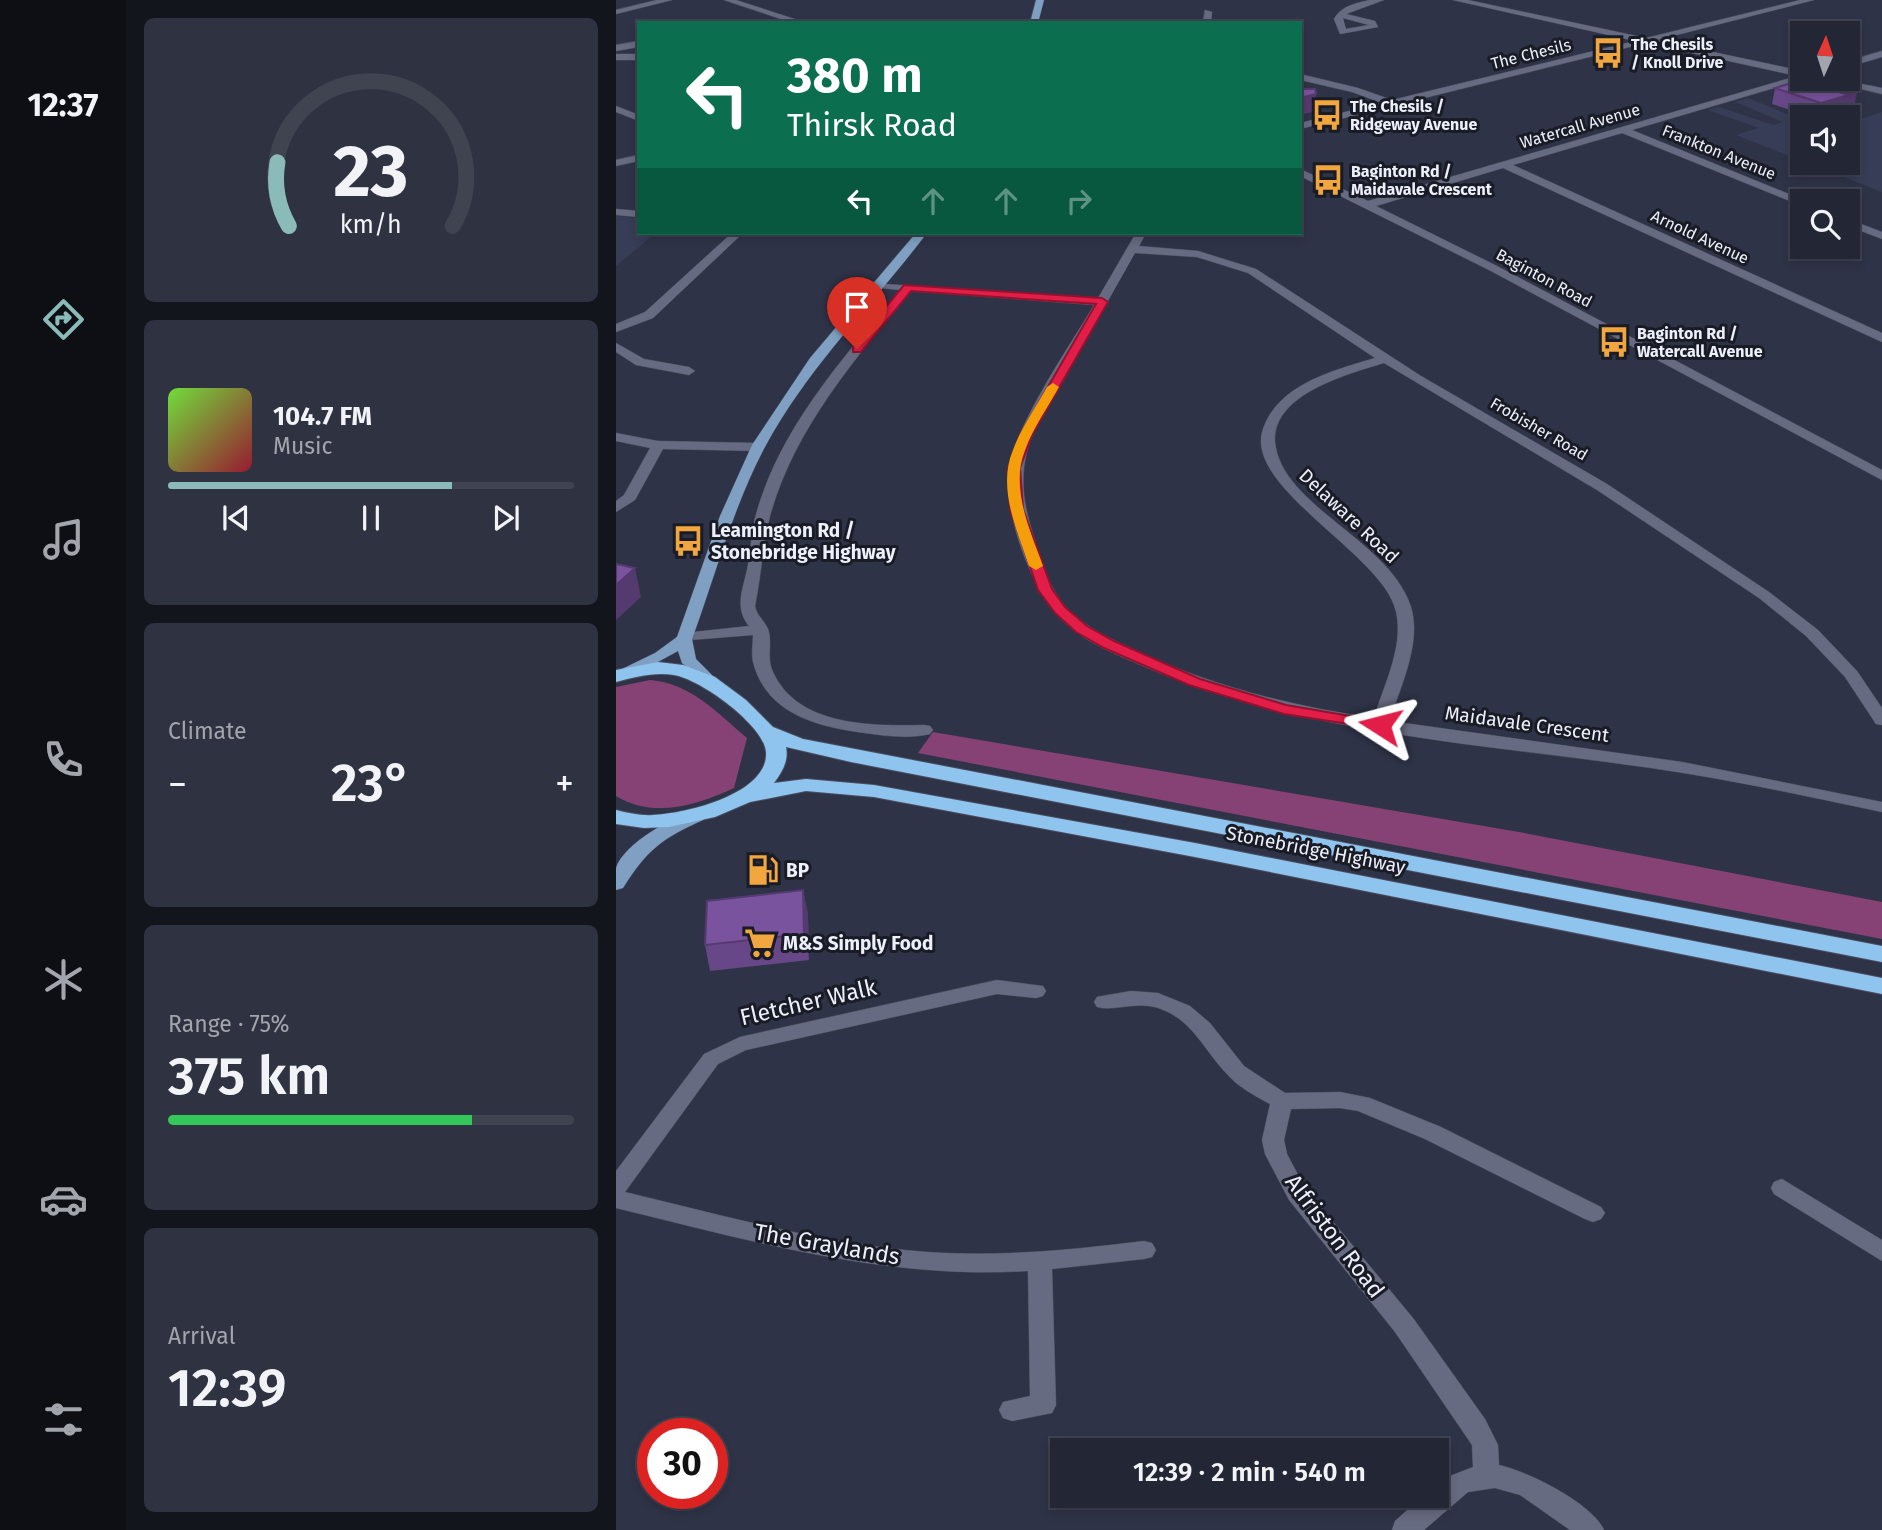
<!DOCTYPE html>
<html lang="en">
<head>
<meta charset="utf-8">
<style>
	:root { --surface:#232635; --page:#2f3241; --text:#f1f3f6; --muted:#a3a5ad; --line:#404350; --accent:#8bbbb9 }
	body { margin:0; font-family:"Fira Sans",sans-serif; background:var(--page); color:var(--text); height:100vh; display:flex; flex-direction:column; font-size:26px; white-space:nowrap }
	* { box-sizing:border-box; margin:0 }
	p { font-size:23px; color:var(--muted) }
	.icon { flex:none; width:38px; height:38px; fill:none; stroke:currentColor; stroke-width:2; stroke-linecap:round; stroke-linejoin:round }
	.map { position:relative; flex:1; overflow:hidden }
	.drawer { display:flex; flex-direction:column; gap:18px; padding:18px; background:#13151d; width:490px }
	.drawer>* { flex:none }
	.top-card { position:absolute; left:21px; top:21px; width:665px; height:214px; border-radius:0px; box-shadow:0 4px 10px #0003,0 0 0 2px var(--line); background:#0b6e4f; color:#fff; overflow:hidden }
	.needle { width:46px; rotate:3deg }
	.controls { position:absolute; left:1174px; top:21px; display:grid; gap:14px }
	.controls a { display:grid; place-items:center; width:70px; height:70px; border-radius:0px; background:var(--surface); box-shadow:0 4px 10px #0003,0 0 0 2px var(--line); font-size:35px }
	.speed { position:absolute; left:21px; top:1418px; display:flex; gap:14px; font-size:35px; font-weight:700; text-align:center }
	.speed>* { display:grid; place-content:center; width:91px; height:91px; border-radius:50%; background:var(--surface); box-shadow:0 4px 10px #0003,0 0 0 2px var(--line); line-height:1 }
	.speed .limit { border:10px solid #d22; background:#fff; color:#111 }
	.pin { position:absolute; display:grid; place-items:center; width:60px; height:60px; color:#fff; margin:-72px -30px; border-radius:50% 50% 50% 0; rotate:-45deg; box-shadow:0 0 7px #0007 }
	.pin .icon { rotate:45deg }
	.me { position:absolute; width:77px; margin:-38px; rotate:279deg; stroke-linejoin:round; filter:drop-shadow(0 0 5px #0008) }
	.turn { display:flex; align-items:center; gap:24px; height:147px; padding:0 35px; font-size:32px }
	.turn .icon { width:91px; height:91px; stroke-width:2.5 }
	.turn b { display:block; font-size:49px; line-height:60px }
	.lanes { display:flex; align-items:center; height:66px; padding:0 35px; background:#0003; justify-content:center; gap:35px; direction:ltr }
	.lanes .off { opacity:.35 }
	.big { font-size:52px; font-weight:600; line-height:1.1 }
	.drawer .widget { flex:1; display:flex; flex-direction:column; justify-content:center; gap:10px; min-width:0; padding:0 24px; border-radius:10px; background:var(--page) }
	.drawer .dial { align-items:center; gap:0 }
	.dial svg { height:182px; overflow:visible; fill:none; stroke:var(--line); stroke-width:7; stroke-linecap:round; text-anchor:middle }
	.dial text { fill:var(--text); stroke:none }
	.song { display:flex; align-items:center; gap:21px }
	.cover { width:84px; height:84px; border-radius:10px; background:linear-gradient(135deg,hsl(100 70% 55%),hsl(350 70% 35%)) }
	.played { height:7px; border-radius:4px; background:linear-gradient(90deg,var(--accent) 70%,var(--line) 70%) }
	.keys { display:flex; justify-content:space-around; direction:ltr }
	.heat { display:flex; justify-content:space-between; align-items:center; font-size:38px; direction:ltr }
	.charge { height:10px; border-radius:5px; background:linear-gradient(90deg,#34c759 75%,var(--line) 0) }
	.trip { position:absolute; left:434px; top:1438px; width:399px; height:70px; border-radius:0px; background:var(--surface); box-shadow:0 4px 10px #0003,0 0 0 2px var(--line); font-weight:600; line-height:70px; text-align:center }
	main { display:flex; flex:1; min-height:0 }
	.menu { display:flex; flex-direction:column; width:126px; justify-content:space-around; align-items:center; background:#0e0f15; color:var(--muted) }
	.menu .icon { width:49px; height:49px }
	.menu .selected { color:var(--accent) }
	.menu b { font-size:32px; color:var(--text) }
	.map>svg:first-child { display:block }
	.built { fill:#373d57 }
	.green { fill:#864175 }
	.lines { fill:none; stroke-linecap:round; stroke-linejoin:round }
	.minor-casing { stroke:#4a4e5f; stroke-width:1 }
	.major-casing { stroke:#4a4e5f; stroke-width:1 }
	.highway-casing { stroke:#4a4e5f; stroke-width:2 }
	.minor { fill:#666b81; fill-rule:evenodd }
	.major { fill:#7fa0c3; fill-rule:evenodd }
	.highway { fill:#8fc4ef; fill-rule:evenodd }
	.wall { fill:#684788 }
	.shaded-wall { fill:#553a6f }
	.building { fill:#79539e; stroke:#553a6f; stroke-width:2 }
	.route { fill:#e11d48; stroke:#92132f; stroke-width:2 }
	.slow { fill:#f59e0b }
	.labels { text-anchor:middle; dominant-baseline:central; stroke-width:6; stroke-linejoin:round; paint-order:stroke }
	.far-poi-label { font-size:16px; font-weight:bold; fill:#eceffc; stroke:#1a1c25; text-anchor:start }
	.far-street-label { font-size:16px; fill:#eceffc; stroke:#1a1c25 }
	.street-label { font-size:19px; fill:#eceffc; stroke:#1a1c25 }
	.poi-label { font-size:19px; font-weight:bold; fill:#eceffc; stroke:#1a1c25; text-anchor:start }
	.near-street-label { font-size:23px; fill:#eceffc; stroke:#1a1c25 }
</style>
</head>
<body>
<main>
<nav class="menu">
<b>12:37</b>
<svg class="icon selected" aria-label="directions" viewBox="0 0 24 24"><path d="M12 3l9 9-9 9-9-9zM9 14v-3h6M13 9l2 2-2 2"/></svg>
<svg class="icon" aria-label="music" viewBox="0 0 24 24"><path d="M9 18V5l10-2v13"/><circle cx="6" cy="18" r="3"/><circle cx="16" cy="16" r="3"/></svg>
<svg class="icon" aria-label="phone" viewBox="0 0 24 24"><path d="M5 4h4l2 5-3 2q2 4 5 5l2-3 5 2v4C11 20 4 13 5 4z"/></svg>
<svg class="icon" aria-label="climate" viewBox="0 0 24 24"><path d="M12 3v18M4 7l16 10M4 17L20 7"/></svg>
<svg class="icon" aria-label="car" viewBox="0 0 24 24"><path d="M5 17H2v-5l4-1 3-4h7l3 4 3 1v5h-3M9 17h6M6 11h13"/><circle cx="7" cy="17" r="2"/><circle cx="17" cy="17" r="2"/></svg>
<svg class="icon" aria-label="filters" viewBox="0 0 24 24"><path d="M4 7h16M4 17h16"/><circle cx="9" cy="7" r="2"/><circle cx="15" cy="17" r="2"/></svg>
</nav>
<section class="drawer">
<div class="widget dial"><svg viewBox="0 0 100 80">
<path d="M14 69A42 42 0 1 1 86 69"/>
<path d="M14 69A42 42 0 0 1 9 41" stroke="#8bbbb9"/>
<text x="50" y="56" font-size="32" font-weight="700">23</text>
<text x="50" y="72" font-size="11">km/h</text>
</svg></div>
<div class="widget">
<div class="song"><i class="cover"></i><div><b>104.7 FM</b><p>Music</p></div></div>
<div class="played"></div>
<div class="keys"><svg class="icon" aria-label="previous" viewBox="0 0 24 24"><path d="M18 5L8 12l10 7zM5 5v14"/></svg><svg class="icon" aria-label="pause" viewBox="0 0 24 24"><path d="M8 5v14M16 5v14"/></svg><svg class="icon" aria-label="next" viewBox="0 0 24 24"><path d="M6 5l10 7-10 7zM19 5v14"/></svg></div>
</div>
<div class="widget"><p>Climate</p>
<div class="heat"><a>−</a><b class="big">23°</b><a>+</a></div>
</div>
<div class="widget"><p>Range · 75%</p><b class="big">375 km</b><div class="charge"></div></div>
<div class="widget"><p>Arrival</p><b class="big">12:39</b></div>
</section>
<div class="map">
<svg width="1266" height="1530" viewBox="0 0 1266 1530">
	<rect width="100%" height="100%" fill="#2f3347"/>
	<path class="built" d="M1132,98L1186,120V161L1120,135L1143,128L1091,110L1103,107L1158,125L1167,122L1119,102Z
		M1266,112V192L1192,163H1232V123Z
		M0,216L23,218V233H40L0,266Z"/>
	<path class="green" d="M34,680C76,684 100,712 131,738L118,788C82,805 37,819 0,796V687Z
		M317,732L903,832L1266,902V939L302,753Z"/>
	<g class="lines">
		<defs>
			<path id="minor" d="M41,0H56L0,14V10Z
				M108,0H120L191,23H177Z
				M754,0H768L730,14L759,21L762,27L724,34L718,19C725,6 740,3 754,0ZM727,18L753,25L730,29Z
				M837,0H852L1030,38L1184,0H1198L1041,40L1186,71V79H1189L1016,130L1190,201H1186V206L1006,133L897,165L1266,333V342L887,168L760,206L881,266L1266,470V480L873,270L684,176V169L752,201L1181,76L1030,43L684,129V123L766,103L736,92L684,80V74L742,88L776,100L1019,41Z
				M589,10L596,12L595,23H587Z
				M23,41V47L0,51V45Z
				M1266,51V57L1232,67V61Z
				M0,54H23V60H0Z
				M1204,79H1221L1266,88V94Z
				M0,106L23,115V121L0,112Z
				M23,155V161L0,166V160Z
				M0,209L23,211V217L0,215Z
				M1232,219L1266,232V239L1232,226Z
				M116,233H127L37,318L0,332V324L29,312Z
				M520,233H530L523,246L582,251L640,269L805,376L991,484L1153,592L1202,630L1241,671L1266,708V725L1260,724L1229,677L1190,636L1143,598L981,490L768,363C732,374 656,394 659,442C665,506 774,540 795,607C806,644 784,686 774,721L1066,762L1266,802V812C1189,796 1113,779 1035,768C867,744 687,734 529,667C502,655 472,644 450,624C417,595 390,519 392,476C394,432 454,346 478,305L295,291C239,359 178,429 154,516C147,543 145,577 139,606C141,616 148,620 152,629C157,643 150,658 157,672C182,727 257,726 308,725L314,726L317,730L314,734C294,739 269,736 249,733C202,727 150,714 137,662C135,653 137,644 137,635L62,641L60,638L62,635L68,633L133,626C117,607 128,587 132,565C135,550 135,533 139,518C162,430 227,358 284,290L254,287V283L482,298ZM519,253L581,257L632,273L759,358C719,370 662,384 647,429C627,485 758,550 778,605C791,641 768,684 758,718C675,706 595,686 519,650C495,639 470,628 451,608C433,589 426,562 418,537C406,501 402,470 417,434Z
				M0,343L28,359L73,367L79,371L73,375L20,365L0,352Z
				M0,433L42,441L142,443L149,447L142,451L47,449L19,500L0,512V501L8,495L34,448L0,441Z
				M381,980L427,986L430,991L427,996L420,998L381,994L130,1050L102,1064L9,1192C109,1216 208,1244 311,1252C383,1257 456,1250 528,1241L536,1243L540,1250L536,1257L528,1259L436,1269L440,1405L436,1413L396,1421L387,1418L383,1410L387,1402L414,1396L412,1271C271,1280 136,1241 0,1208V1171L88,1054L124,1037Z
				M515,991L542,993L574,1006L594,1023L628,1066L669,1093L724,1092L754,1098L825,1127L985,1207L989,1213L985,1219L977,1222L969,1219L809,1139L742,1111L724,1108L675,1109L668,1140L671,1154L689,1188L797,1318L869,1419L882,1445L883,1465C911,1471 976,1503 988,1530H954L904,1495L879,1488L852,1492L808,1530H776L779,1521L807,1496H821V1485L834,1476L857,1467L856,1445L779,1332L673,1200L649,1154L646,1140L654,1104C639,1096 622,1087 610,1073C588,1050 577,1021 545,1009C521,1000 500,1012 481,1007L478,1002L481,997Z
				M1166,1179L1266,1240V1261L1158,1194L1155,1188L1158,1182Z"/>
			<path id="major" d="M420,0H428L422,23H414Z
				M300,233H311C257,304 193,366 150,445C117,506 100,574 76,639L80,659L99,678L97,681H85L66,663L62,651L18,675H6L4,672L6,669L39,653L61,637L104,516L136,445L194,358Z
				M81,810L90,816L87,820C45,839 31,850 7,888L0,890C0,884 0,874 0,868C8,843 58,816 81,810Z"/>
			<path id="highway" d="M42,662L67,665L99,677L130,700L157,727L187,739L1266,946V962L235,762L170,747C173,761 166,772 158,783L190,779L258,785L579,843L1266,978V994L579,857L258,797L190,791L134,802L99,817L53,827L28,828L0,824V810C12,813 25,816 37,815C69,814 153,794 150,752C148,725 84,679 58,675C38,672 19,677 0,682V670Z"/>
		</defs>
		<use href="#minor" class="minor-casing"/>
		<use href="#major" class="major-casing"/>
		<use href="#highway" class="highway-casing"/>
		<use href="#minor" class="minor"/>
		<use href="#major" class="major"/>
		<use href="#highway" class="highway"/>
	</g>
	<path class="wall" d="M1159,88L1239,103L1231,106L1230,111L1209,117H1196L1156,104Z
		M187,890L192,915L193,960L94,971L89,945Z"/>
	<path class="shaded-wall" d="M1242,88L1239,103L1231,106L1230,111L1209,117H1203L1205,103L1226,93Z
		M700,94V111L684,115V98Z
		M19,568L25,597L0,620V585Z
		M187,890L192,915L193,960L188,934Z"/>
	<path class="building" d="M1189,79H1212L1242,88L1226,93L1233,95L1205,103L1159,88Z
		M684,89H699L700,94L684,98Z
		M0,564L19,568L0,585Z
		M187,890L188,934L89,945L91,901Z"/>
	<path class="route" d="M288,285L486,298L492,302L416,435L404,468L407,509L436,589L449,607L471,626L498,641L584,679L670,705L769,722L772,725L769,728L764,729L668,714L573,685L488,648L460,632L439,613L422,590L394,509L392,468L404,435L480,304L295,291L245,352H237V347Z"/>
	<path class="slow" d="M437,383L443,387C432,407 417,428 409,450C394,488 414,530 427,566L420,570L413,566C401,530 381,488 397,450C405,428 420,407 431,387Z"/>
	<defs>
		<symbol id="bus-bare" viewBox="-9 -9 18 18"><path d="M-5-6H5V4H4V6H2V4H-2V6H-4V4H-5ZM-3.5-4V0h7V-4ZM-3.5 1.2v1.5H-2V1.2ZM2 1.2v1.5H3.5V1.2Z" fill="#f1a640" stroke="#1a1c25" stroke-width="2.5" paint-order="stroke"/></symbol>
		<symbol id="fuel-bare" viewBox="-9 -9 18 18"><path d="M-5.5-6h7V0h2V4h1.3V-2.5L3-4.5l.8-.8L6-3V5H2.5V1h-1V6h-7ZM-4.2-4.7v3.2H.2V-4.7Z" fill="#f1a640" stroke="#1a1c25" stroke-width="2.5" paint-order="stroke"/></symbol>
		<symbol id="supermarket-bare" viewBox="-9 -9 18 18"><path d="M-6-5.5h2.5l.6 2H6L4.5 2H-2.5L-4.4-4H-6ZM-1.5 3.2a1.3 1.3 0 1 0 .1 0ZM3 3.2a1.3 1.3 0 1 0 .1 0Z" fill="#f1a640" stroke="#1a1c25" stroke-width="2.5" paint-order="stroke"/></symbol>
	</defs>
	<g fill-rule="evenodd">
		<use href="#bus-bare" x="970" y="31" width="44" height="44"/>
		<use href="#bus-bare" x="689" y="93" width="44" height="44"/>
		<use href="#bus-bare" x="690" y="158" width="44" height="44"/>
		<use href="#bus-bare" x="976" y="320" width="44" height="44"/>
		<use href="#bus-bare" x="50" y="519" width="44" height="44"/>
		<use href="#fuel-bare" x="125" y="848" width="44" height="44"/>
		<use href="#supermarket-bare" x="122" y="921" width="44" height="44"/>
	</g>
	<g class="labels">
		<g class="far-poi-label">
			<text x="1015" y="44">The Chesils<tspan x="1015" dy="18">/ Knoll Drive</tspan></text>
			<text x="734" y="106">The Chesils /<tspan x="734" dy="18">Ridgeway Avenue</tspan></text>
			<text x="735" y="171">Baginton Rd /<tspan x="735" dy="18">Maidavale Crescent</tspan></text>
			<text x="1021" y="333">Baginton Rd /<tspan x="1021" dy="18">Watercall Avenue</tspan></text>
		</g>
		<g class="far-street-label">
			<text transform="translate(915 54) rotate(-14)">The Chesils</text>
			<text transform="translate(964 126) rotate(-16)">Watercall Avenue</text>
			<text transform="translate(1103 152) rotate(22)">Frankton Avenue</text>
			<text transform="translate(1084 237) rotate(25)">Arnold Avenue</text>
			<text transform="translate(928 278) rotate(28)">Baginton Road</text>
			<text transform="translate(923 429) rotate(30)">Frobisher Road</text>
		</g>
		<g class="street-label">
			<text transform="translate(733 516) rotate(43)">Delaware Road</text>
			<text transform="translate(911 724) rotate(8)">Maidavale Crescent</text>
			<text transform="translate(700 850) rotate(11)">Stonebridge Highway</text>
		</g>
		<g class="poi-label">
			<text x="95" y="530">Leamington Rd /<tspan x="95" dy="22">Stonebridge Highway</tspan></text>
			<text x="170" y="870">BP</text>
			<text x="167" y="943">M&amp;S Simply Food</text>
		</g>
		<g class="near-street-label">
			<text transform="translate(192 1002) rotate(-13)">Fletcher Walk</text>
			<text transform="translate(719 1236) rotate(53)">Alfriston Road</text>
			<text transform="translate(211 1244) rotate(10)">The Graylands</text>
		</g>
	</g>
</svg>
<div class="controls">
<a><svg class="needle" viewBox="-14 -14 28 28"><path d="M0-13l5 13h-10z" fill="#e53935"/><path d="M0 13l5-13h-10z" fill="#a3a5ad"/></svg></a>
<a><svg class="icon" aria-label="sound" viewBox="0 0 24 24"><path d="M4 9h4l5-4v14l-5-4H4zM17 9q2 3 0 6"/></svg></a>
<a><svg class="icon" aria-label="search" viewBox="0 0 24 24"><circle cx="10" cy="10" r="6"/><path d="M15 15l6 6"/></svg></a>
</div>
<div class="speed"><div class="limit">30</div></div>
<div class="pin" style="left:241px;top:349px;background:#d93025"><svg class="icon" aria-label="arrive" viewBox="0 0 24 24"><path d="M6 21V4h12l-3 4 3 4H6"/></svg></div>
<svg class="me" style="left:764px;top:725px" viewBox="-20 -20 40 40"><path d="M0-17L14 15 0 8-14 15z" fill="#e11d48" stroke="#fff" stroke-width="4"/></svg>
<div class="trip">12:39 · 2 min · 540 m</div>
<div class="top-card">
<div class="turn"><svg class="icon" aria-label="left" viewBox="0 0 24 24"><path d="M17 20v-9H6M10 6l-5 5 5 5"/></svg><div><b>380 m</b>Thirsk Road</div></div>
<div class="lanes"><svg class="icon" aria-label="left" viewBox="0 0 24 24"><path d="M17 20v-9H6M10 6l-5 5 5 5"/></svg><svg class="icon off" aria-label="ahead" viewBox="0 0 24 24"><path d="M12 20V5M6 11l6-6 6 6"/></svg><svg class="icon off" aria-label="ahead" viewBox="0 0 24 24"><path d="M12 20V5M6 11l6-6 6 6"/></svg><svg class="icon off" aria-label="right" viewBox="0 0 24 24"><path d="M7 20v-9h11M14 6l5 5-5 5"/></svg></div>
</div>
</div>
</main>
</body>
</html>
